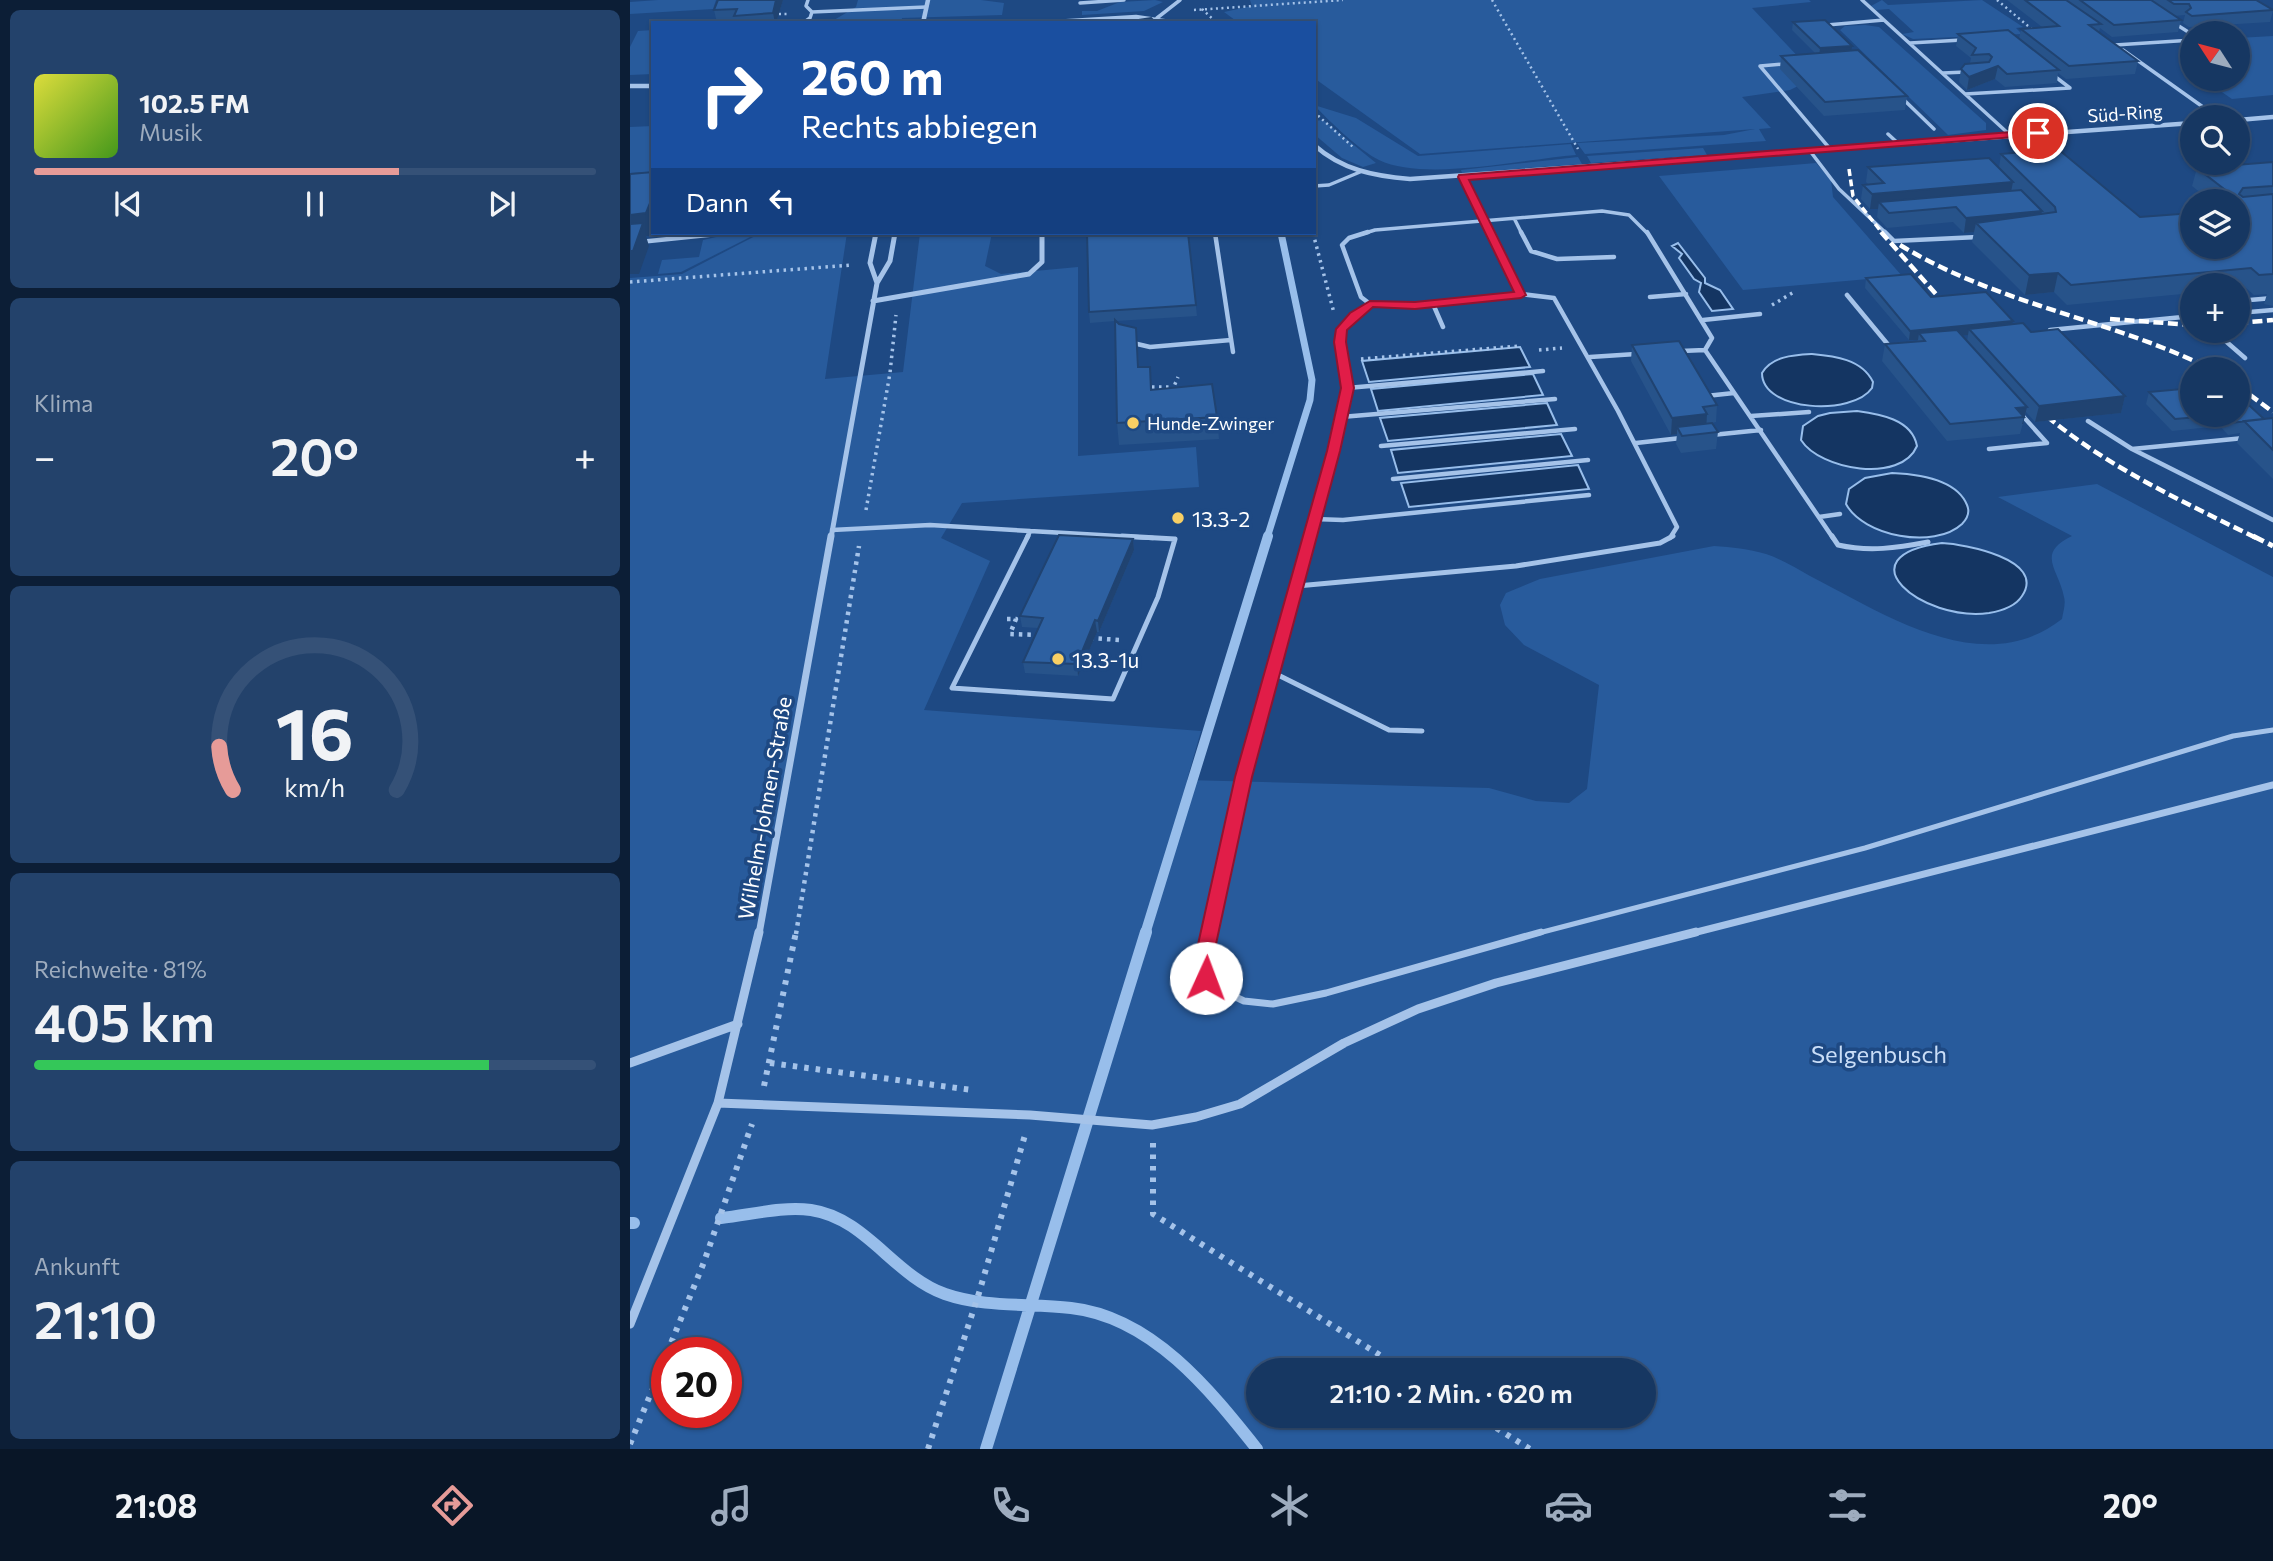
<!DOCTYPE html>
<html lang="de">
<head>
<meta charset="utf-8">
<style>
	:root { --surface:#163762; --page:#23426b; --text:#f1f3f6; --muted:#9eacbe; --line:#355177; --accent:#e69b98 }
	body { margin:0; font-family:Commissioner,sans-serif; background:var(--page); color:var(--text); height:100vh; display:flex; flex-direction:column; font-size:26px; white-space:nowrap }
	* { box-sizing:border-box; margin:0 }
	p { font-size:23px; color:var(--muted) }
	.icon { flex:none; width:38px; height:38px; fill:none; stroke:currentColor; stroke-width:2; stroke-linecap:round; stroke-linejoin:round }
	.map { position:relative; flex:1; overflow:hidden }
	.details { display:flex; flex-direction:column; gap:10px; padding:10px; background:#0c1e36; width:630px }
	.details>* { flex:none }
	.top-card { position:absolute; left:21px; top:21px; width:665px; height:214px; border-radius:0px; box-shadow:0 2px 5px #0004,0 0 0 2px var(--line); background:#1a4fa0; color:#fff; overflow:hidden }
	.needle { width:46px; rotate:306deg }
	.tools { position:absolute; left:1550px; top:21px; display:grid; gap:14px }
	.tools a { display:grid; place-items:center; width:70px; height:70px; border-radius:50%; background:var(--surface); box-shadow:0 2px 5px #0004,0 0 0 2px var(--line); font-size:35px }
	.speed { position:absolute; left:21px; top:1337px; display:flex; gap:14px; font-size:35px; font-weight:700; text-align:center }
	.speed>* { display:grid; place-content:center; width:91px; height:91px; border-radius:50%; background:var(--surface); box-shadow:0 2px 5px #0004,0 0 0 2px var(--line); line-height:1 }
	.speed .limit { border:10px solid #d22; background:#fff; color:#111 }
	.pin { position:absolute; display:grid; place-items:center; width:60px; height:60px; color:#fff; margin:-30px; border:4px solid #fff; border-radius:50%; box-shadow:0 2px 7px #0007 }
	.me { position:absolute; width:77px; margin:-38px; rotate:2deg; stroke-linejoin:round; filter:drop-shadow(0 0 5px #0008) }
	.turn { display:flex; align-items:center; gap:24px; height:147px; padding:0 35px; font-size:32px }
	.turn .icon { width:91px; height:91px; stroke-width:2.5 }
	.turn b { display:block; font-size:49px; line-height:60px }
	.then { display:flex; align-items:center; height:66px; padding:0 35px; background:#0003; gap:14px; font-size:26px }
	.big { font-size:52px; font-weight:600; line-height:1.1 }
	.details .widget { flex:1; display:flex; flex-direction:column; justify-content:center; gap:10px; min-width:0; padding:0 24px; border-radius:10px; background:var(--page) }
	.details .dial { align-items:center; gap:0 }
	.dial svg { height:182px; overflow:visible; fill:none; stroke:var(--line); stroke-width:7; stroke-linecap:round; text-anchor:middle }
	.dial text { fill:var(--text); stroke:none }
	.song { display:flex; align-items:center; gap:21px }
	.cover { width:84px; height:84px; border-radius:10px; background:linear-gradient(135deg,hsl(60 70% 55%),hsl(100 70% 35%)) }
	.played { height:7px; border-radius:4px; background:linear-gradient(90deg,var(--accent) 65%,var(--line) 65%) }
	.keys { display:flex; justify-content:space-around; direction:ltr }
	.heat { display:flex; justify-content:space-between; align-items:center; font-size:38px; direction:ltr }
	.charge { height:10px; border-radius:5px; background:linear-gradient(90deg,#34c759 81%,var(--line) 0) }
	.trip { position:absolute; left:616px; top:1358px; width:410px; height:70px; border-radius:35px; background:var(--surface); box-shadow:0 2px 5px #0004,0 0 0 2px var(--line); font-weight:600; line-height:70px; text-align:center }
	.dock { display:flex; height:112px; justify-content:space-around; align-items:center; background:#091627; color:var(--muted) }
	.dock .icon { width:49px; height:49px }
	.dock .active { color:var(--accent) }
	.dock b { font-size:32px; color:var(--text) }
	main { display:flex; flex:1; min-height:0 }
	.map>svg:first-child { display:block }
	.green { fill:#285b9c; fill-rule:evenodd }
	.water { fill:#143562; stroke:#98beeb; stroke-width:2 }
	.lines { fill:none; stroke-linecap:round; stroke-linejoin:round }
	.stream-far2 { stroke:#98beeb; stroke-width:7 }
	.stream-far1 { stroke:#98beeb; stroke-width:10 }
	.stream { stroke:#98beeb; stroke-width:12 }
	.path-far3 { stroke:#a5c3e9; stroke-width:2.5; stroke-dasharray:2 3.5; stroke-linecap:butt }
	.path-far2 { stroke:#a5c3e9; stroke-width:3.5; stroke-dasharray:2.5 4.5; stroke-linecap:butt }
	.path-far1 { stroke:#a5c3e9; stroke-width:4.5; stroke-dasharray:3.5 5; stroke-linecap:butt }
	.path { stroke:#a5c3e9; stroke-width:6; stroke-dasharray:4.5 7; stroke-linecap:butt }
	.lane-far3 { stroke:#a5c3e9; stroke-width:3.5 }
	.lane-far2 { stroke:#a5c3e9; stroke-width:4.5 }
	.lane-far1 { stroke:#a5c3e9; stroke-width:5 }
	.lane { stroke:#a5c3e9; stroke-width:7 }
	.street-far3 { stroke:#a5c3e9; stroke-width:4.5 }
	.street-far2 { stroke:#a5c3e9; stroke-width:5 }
	.street-far1 { stroke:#a5c3e9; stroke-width:7 }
	.street { stroke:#a5c3e9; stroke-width:9 }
	.rail-far2 { stroke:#fff; stroke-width:3.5; stroke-dasharray:7 3.5; stroke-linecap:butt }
	.rail-far1 { stroke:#fff; stroke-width:4.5; stroke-dasharray:10 4.5; stroke-linecap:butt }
	.rail { stroke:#fff; stroke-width:5; stroke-dasharray:12 5; stroke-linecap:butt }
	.wall { fill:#27538a; fill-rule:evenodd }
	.shaded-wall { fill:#204371 }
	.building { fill:#2d60a1; stroke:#204371; stroke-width:2 }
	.route { fill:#e11d48; stroke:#92132f; stroke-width:2 }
	.poi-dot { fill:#f8cf64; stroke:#1e4983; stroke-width:2.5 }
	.labels { text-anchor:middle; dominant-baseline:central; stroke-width:7; stroke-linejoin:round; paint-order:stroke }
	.far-street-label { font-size:18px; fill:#fff; stroke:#1e4983 }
	.far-poi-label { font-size:18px; fill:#fff; stroke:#1e4983; text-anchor:start }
	.poi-label { font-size:21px; fill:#fff; stroke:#1e4983; text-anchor:start }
	.street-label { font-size:21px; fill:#fff; stroke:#1e4983 }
	.near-park-label { font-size:24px; fill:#c9ddf7; stroke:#1e4983 }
</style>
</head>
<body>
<main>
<section class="details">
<div class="widget">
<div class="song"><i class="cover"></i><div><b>102.5 FM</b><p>Musik</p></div></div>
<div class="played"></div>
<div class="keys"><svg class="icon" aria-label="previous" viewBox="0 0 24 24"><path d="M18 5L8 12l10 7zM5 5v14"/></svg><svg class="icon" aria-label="pause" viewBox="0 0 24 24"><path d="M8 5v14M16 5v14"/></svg><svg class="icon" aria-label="next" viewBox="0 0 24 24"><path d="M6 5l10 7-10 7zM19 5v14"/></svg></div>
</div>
<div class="widget"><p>Klima</p>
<div class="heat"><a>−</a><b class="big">20°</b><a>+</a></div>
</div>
<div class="widget dial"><svg viewBox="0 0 100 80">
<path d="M14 69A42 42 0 1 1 86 69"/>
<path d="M14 69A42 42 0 0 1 8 50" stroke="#e69b98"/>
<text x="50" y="56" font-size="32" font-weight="700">16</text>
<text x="50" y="72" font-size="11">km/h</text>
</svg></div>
<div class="widget"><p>Reichweite · 81%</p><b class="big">405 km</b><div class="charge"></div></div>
<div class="widget"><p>Ankunft</p><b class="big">21:10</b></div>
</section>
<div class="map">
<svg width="1643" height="1449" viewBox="0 0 1643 1449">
	<rect width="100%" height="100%" fill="#1e4983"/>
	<path class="green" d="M28,0H86L83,9L0,14V2Z
		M228,0H351L374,3L372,15L272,18L271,23H199L226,7Z
		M525,0L533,2L514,11L452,15V11H467L490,2Z
		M620,0H1179L1181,2L1122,8L1176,65L1172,84L1160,90L1112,97L1141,128L1129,129L1136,141L955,154L947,143L1094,135L1125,129L790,154L684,78V23H609L594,12L622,6Z
		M1252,0L1258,5L1352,0L1393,27L1386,28L1392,34L1283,39L1272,34L1284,32L1259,9L1246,10L1241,6Z
		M1235,25L1249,27L1356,123V130L1318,135L1210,30L1215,26Z
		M23,30V74L0,75V47L8,31Z
		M1643,36V95L1602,99L1573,79H1608V51L1617,50L1608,42V38Z
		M684,105L726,118L788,156L941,144L946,155C894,159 795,182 749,160C730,151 698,120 684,105Z
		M693,120L746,163L733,167L712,158L684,134V121Z
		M23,126V172L0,173V127Z
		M1073,148L1077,155L961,163L957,156Z
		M948,157L952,164L832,173L831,170Z
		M1186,163L1201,180L1203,197L1272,276L1113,290L1029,176Z
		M104,233H128L51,272L28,274L32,260L69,257L73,240Z
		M131,233H217L195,379L273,372L290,233H362L355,266L371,274L448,267V456L566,447L569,487L332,503L311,538L360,561L294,710L571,731L557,780L859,788L906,801L939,803L957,789L969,685L894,645L875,625L870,605L876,593L910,579L1084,546C1102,547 1118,549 1136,554C1151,559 1166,568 1180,576C1255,614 1352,681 1432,619C1433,612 1436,604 1434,597C1429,569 1405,554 1442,536L1368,497L1467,484L1643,577V1449H0V278L52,274ZM37,1353H96V1412H37ZM628,1370H1013V1416H628Z"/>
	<path class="water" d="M1048,243L1075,278V283L1090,290L1103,309L1082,311L1069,292L1071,283L1064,279L1049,258L1052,254L1042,246Z
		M890,347L900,367L739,382L732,361Z
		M1182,354C1204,356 1232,359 1243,382L1242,388C1223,416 1132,412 1132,373C1142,356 1164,355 1182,354Z
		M903,374L913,395L748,411L741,389Z
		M917,403L927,425L758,441L750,418Z
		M1227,411C1249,414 1282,419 1287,446C1271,484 1190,470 1171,440L1173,426L1188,416L1200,413Z
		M931,434L942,456L768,473L761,450Z
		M948,465L959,489L779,507L771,483Z
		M1262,473C1286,474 1326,478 1337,505C1340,512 1337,519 1332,524C1304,550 1233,536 1216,504L1219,489L1235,478Z
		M1312,543C1333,544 1417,559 1392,596C1385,607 1371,611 1359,613C1292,622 1211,556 1312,543Z"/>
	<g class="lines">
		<path class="stream-far2" d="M637,538L680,400L682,380L651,233"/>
		<path class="stream-far1" d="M515,934L638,536"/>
		<path class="stream" d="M91,1218C120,1215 152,1206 181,1210C236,1218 264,1276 315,1294C355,1308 400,1303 441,1308C522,1317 580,1390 627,1449
			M0,1223H4
			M356,1449L516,932"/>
		<path class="path-far3" d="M862,0L948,149
			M1367,0L1404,31
			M572,9L587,23
			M564,10L713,0
			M149,14H160
			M684,112L723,147"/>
		<path class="path-far2" d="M683,233L704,313
			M0,282L222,265
			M1142,305L1164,292
			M909,350L932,348
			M731,359L889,346
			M522,387H542
			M542,391L548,377
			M236,510L260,373L266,315"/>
		<path class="path-far1" d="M377,619H386L380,634L409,635
			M460,638L490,640
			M166,934L229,546"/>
		<path class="path" d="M140,1063L342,1090
			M134,1086L166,932
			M523,1143V1214L774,1370
			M37,1353L74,1262L122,1124
			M847,1416L900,1449
			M0,1444L37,1354
			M298,1449L349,1293L395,1135"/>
		<path class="lane-far3" d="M1232,0L1380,135
			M450,3L494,0
			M182,12L296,7
			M527,18L550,0
			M173,23L180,18L182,12L176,6L178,0
			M1544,23L1563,35
			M1197,25L1254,20
			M1280,43L1332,40
			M1485,45L1563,40
			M1493,50L1587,117
			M1154,64L1130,66L1201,150
			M1313,73L1336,72
			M1335,94L1440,88L1423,75
			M1272,98L1304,129
			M1408,133L1428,152
			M1258,134L1270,145
			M1180,151L1209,189L1257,234
			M833,177L863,234
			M684,186L699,185L730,172
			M885,220L892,234
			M88,234L97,233
			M732,234L745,230L972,211L999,215L1018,234"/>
		<path class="lane-far2" d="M738,232L719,238L712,245L731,297L740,304L785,306L891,294L924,298L988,411L1047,527L1040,538
			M862,232L891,294
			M891,232L901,251L927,259L984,257
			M1017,232L1082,338L1075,350L1203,538
			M1255,232L1264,241L1348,237
			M585,233L603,352
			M0,243L97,233
			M1217,295L1260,347
			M1020,297L1056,294
			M1608,301L1643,298
			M803,304L813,327
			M1563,306L1556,307L1563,313
			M1608,313L1643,310
			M1073,320L1130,314
			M1420,330L1563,316
			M1584,331L1615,358
			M503,343L520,347L601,340
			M1051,351L1075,350
			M960,357L1006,354
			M717,388L913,371
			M1076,396L1104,393
			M1121,416L1179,412
			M711,417L925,399
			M1458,421L1502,449L1643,520
			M1082,435L1131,430
			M1006,443L1051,438
			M751,446L945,429
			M1359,449L1417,443L1391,414
			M1502,449L1614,438
			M763,479L958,460
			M1189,517L1210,514
			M684,519L713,520L959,495
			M202,530L300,525L400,531
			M400,531L523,538
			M397,538L400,531
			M679,538L717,388L710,342L712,329L740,304"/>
		<path class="lane-far1" d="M398,536L322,688L483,699L528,597L545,539L492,536
			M1202,536L1208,545C1239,552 1267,548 1298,542
			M667,586L886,566L1030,543L1043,536
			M644,673L759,730L792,731
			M579,934L614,777L680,536
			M905,934L1235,848L1603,736L1643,730"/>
		<path class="lane" d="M580,932L574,958L576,978L595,992L614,1001L643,1004L696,993L911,932"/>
		<path class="street-far3" d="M293,23L298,0
			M407,23L506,17L547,23
			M0,86H23
			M1608,120L1643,117
			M684,145C712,170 744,176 780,179L1563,123"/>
		<path class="street-far2" d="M246,233L240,263L247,283
			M243,301L399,274L412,262V233
			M201,538L247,283L260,261L265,233"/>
		<path class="street-far1" d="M129,934L201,536
			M1059,934L1643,785"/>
		<path class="street" d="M0,1063L108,1024
			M88,1103L400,1115L522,1125L566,1117L610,1104L714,1043L788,1009L866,983L1066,932
			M0,1324L88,1103L129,932"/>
		<path class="rail-far2" d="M1219,169L1223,196L1253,234"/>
		<path class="rail-far1" d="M1251,232L1320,310
			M1270,245C1369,305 1478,318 1581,369
			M1480,319L1563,325
			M1608,323L1643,320
			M1608,386L1643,412
			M1406,407C1472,465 1548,499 1626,538"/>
		<path class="rail" d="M1623,536L1643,546"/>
	</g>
	<path class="wall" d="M153,0L146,23H106V22L87,23L84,10Z
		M1377,0H1626L1643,11L1640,22L1559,27L1553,23L1555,15L1544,16L1551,20L1548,32L1482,37L1470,28L1469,32L1508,61L1505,74L1436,79L1428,73L1427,83L1375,87L1365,79L1337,90L1329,82L1331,69L1340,63L1341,58L1326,46L1328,34L1389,39L1391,29L1412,27Z
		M1163,22L1222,50L1277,96L1275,110L1194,116L1150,69L1151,56L1185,53L1162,30Z
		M1371,154L1510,217L1608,247V201H1581L1562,186L1567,168L1643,162V306L1634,304L1637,294L1624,295L1616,288H1608V285H1563V293L1437,305L1424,292L1395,295L1342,242L1344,232L1334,233L1323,222L1257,228L1247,217L1248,209H1240L1231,199L1233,185L1238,184L1236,182L1238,167L1369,168Z
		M558,233L567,316L486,321L508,349L509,367L523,390L587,417L589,439L489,445L487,423L485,321L460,323L459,312Z
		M1236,278L1301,297L1382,324L1401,332L1495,396L1491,413L1405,422L1396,412L1390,434L1317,441L1252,361L1255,344L1287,341L1288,340H1279L1235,288ZM1332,335H1338L1337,341Z
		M1002,345L1087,405L1086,422L1076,424L1088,432L1086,449L1051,453L1046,444L1047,434L1041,435L1001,361Z
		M1519,392L1608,415L1634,419L1643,418V479L1607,443L1610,433L1598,435L1590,426L1542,431L1516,404Z
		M503,539L504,550L469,632H467L448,676L395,673L393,662L408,628L392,627L390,616Z"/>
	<path class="shaded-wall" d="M146,0H153L146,23H145L143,13Z
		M1222,46L1221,54L1189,57L1190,48Z
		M1368,66L1365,79L1337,90L1339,77Z
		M1383,182L1380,197L1249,202L1248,209H1240L1242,194Z
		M23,196V233L22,236H16L19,246L9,274H0V215Z
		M1412,211L1409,226L1346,223L1344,232L1334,233L1336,218Z
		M1428,273L1424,292L1395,295L1399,275Z
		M1383,321L1381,330L1339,329L1338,335L1293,339L1289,333L1288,340H1279L1280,331Z
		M1495,396L1491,413L1405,422L1409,406Z
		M1397,407L1393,424H1392L1394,417L1386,408Z
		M1077,414L1076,431L1047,427V434L1041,435L1042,418Z
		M503,539L504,550L469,632L468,621Z
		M465,620L467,632L448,676L447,664Z"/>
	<path class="building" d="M88,0H146L143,13L104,16L107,9L84,10Z
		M1395,0H1436L1471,24L1459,25L1508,61L1439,66L1391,29L1429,26Z
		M1450,0H1521L1551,20L1484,25Z
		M1538,0H1626L1643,10L1562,16L1556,12L1561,8L1559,4H1544Z
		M521,18L526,23H489Z
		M1195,20L1222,46L1190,48L1163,22Z
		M1378,30L1429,70L1377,74L1368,66L1339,77L1331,69L1335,64L1359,62L1362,57L1359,54L1342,55L1346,48L1328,34Z
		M1228,50L1277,96L1195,102L1151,56Z
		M1428,149L1510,217L1563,213V247H1608V209L1613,208L1608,204V201H1604L1602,199H1607L1567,168L1643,162V186L1613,188L1609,194L1613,197L1643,194V274L1629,275L1621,268L1441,285L1428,273L1399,275L1346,223L1426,212L1425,207L1371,154Z
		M1359,158L1383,182L1242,194L1233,185L1254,183L1238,167Z
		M23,172V196L16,213L0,215V174Z
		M1391,190L1412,211L1336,218L1326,207L1259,213L1249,202Z
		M13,223L3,251H0V224Z
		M457,233H558L566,305L459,312Z
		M1281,274L1301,297L1356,292L1383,321L1280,331L1236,278Z
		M485,320L489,324L506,328L508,367H520L521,390L582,384L587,417L487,423Z
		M1393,323L1401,332L1428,329L1495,396L1409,406L1339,329Z
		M1327,330L1397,407L1386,408L1394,417L1320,424L1255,344L1295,341L1289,333Z
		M1049,341L1087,405L1073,407L1077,414L1042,418L1002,345Z
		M1563,388V415H1608V395L1634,419L1601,423L1593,415L1545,419L1519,392Z
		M1643,418V450L1614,421Z
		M1082,423L1088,432L1052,436L1047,427Z
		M429,535L503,539L468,621L465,620L447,664L393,662L413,618L390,616Z"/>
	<path class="route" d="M1408,130L1411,131V135L839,180L896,295L891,298L785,309L743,307L717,330L716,342L724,388L710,451L622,777L583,958L586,978L583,982H570L565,958L605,777L697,451L711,388L704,342L706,329L720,313L740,301L785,302L884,292L828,177L829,175Z"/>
	<g class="poi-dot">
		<circle cx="503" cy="423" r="7"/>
		<circle cx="548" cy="518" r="7"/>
		<circle cx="428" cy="659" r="7"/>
	</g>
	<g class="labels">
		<g class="far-street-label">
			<text transform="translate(1495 113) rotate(-4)">Süd-Ring</text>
		</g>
		<g class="far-poi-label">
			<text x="517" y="423">Hunde-Zwinger</text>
		</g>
		<g class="poi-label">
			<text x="562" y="518">13.3-2</text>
			<text x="442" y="659">13.3-1u</text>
		</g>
		<g class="street-label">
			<text transform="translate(134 808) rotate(-80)">Wilhelm-Johnen-Straße</text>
		</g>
		<g class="near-park-label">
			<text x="1249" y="1053">Selgenbusch</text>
		</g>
	</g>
</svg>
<div class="tools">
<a><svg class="needle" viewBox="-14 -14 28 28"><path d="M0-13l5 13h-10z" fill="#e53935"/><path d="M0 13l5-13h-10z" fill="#9eacbe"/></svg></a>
<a><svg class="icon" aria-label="search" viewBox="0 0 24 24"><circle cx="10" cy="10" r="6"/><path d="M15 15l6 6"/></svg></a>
<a><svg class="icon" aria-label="layers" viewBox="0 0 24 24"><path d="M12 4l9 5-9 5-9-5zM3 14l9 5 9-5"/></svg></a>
<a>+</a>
<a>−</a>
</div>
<div class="speed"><div class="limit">20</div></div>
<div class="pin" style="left:1408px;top:133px;background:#d93025"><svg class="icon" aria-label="arrive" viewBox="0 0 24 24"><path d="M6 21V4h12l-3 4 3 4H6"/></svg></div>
<svg class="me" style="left:576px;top:978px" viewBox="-20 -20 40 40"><circle r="19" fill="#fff"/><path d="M0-13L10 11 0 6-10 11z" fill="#e11d48"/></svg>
<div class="trip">21:10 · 2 Min. · 620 m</div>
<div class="top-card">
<div class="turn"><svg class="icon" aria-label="right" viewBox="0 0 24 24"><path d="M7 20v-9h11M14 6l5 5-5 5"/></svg><div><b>260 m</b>Rechts abbiegen</div></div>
<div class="then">Dann<svg class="icon" aria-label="left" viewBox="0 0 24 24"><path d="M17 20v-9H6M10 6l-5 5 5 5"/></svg></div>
</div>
</div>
</main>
<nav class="dock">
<b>21:08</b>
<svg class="icon active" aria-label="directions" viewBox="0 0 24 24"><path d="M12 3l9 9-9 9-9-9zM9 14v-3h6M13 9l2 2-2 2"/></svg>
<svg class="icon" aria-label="music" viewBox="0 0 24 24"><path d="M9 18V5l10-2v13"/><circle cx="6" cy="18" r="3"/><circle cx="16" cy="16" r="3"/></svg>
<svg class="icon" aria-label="phone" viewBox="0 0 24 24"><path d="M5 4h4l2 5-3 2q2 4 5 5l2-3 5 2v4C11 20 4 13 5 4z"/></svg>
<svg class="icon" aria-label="climate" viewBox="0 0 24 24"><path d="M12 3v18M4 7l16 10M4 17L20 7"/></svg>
<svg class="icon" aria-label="car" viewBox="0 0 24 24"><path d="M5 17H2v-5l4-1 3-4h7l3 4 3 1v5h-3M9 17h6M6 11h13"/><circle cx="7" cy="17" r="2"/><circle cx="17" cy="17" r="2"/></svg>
<svg class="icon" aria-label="filters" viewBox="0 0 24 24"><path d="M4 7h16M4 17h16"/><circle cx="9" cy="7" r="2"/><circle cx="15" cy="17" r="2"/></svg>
<b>20°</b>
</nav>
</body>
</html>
